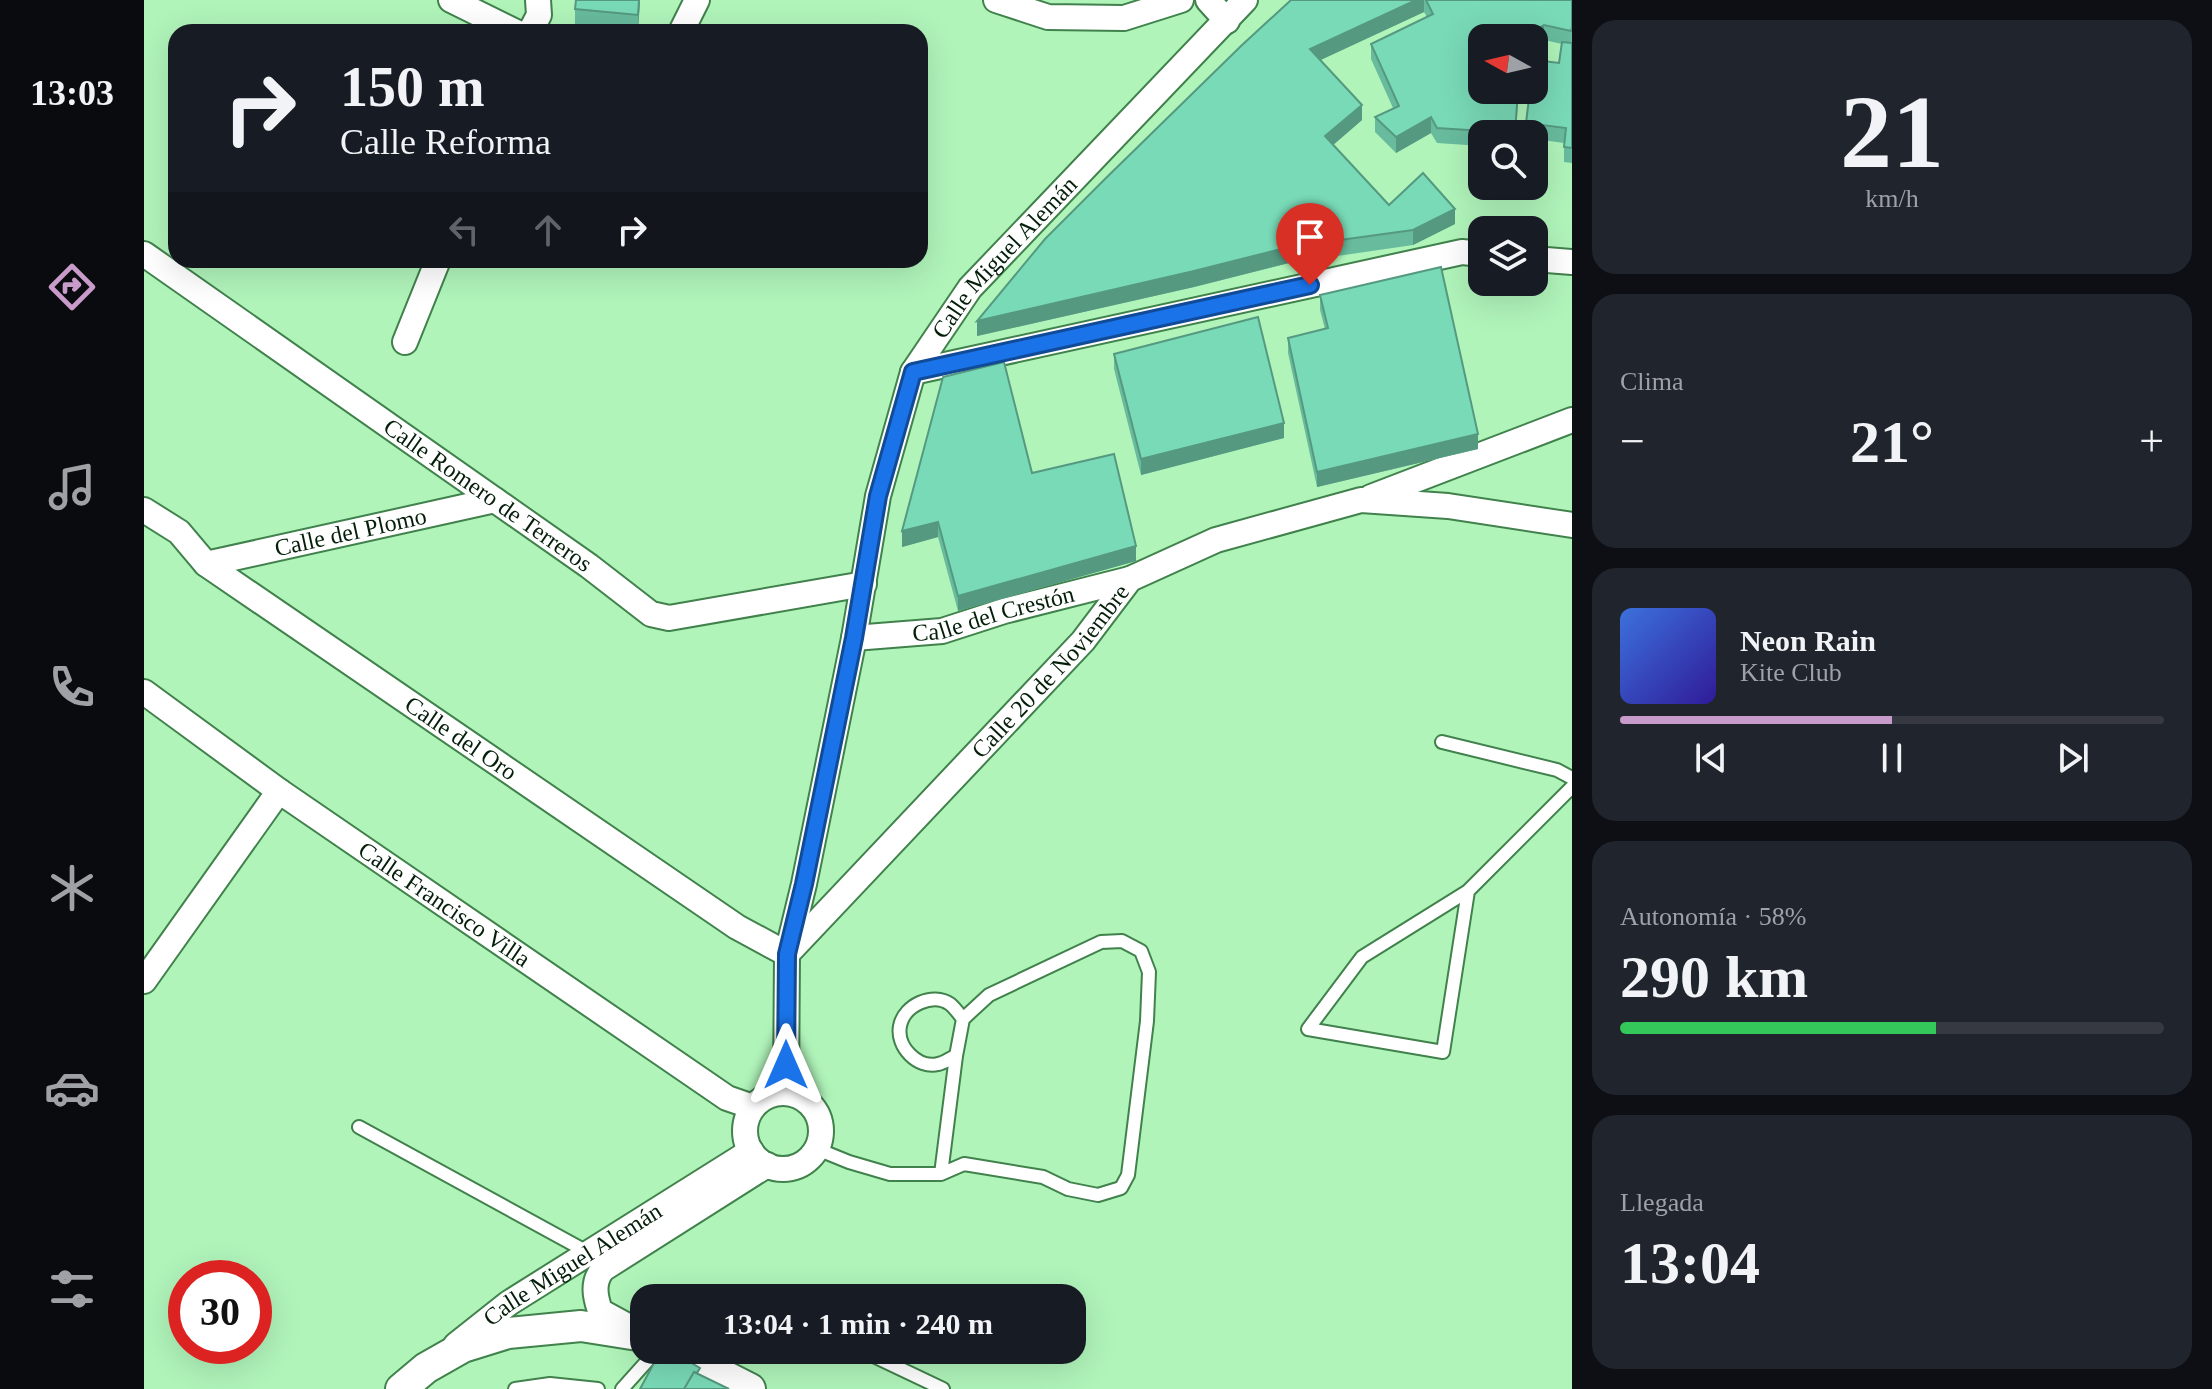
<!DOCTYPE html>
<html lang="es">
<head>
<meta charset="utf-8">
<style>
	:root { --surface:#171b24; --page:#20242c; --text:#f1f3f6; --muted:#9ea1a6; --line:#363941; --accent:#c89bca }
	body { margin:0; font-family:Georgia,serif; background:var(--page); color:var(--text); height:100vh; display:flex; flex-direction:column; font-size:30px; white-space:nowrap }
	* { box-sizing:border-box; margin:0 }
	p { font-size:26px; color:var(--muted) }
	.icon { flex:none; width:44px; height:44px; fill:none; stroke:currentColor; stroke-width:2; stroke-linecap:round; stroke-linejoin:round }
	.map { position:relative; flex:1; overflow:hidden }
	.sheet { display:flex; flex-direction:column; gap:20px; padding:20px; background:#0d0f14; width:640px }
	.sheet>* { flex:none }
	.banner { position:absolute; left:24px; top:24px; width:760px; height:244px; border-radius:24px; box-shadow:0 8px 32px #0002; background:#171b24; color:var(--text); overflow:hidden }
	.needle { width:52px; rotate:278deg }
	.tools { position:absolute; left:1324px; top:24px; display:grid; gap:16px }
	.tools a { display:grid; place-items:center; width:80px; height:80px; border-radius:16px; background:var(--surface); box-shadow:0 8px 32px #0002; font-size:40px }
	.speed { position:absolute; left:24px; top:1260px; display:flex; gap:16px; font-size:40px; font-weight:700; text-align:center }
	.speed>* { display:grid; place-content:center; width:104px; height:104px; border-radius:50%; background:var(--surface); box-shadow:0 8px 32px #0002; line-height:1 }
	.speed .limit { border:12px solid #d22; background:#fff; color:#111 }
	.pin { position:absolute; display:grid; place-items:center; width:68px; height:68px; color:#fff; margin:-82px -34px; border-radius:50% 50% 50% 0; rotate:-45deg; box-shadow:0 0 8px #0007 }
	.pin .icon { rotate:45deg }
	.me { position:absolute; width:88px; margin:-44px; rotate:0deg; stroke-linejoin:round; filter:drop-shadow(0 0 6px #0008) }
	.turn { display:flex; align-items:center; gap:28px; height:168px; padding:0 40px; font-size:36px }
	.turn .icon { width:104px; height:104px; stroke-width:2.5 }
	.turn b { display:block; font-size:56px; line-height:68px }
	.lanes { display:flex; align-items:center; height:76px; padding:0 40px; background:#0003; justify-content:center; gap:40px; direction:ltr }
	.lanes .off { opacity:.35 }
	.big { font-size:60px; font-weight:700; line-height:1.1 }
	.sheet .tile { flex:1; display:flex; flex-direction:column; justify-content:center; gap:12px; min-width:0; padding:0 28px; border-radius:24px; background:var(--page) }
	.sheet .dial { align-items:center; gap:0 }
	.dial b { font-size:104px; line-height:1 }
	.song { display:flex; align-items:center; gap:24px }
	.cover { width:96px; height:96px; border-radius:12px; background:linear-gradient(135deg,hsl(220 70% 55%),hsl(250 70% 35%)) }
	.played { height:8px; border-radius:4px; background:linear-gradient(90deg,var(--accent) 50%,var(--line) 50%) }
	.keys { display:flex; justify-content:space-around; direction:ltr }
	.heat { display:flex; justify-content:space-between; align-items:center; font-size:44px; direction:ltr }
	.charge { height:12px; border-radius:6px; background:linear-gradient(90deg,#34c759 58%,var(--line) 0) }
	.trip { position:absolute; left:486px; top:1284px; width:456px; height:80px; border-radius:24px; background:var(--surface); box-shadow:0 8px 32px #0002; font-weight:700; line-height:80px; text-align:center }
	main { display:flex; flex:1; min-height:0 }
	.dock { display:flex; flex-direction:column; width:144px; justify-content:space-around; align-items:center; background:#090b0e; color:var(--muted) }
	.dock .icon { width:56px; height:56px }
	.dock .active { color:var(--accent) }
	.dock b { font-size:36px; color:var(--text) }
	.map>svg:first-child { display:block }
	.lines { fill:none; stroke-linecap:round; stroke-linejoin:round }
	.service-casing { stroke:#40814c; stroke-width:16 }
	.minor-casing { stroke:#40814c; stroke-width:28 }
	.tertiary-casing { stroke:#40814c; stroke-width:34 }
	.service { stroke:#fff; stroke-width:12 }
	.minor { stroke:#fff; stroke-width:24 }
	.tertiary { stroke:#fff; stroke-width:30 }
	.wall { fill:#68bb9d }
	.shaded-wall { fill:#559980 }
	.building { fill:#79dab7; stroke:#559980; stroke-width:2 }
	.route-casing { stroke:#114b97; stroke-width:20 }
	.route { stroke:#1a73e8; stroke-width:14 }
	.labels { text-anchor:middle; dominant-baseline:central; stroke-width:6; stroke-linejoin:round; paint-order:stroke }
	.street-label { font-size:24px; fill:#041e09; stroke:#fff }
</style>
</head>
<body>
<main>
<nav class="dock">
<b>13:03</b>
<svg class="icon active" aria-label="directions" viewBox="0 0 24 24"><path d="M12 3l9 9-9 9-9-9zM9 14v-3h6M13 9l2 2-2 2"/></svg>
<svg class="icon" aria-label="music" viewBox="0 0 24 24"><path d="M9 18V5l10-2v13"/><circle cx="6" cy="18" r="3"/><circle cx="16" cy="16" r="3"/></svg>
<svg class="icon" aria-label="phone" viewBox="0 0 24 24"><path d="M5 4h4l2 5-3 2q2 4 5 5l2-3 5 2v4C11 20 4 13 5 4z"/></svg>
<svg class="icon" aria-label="climate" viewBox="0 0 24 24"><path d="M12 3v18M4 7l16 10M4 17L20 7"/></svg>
<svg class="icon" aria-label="car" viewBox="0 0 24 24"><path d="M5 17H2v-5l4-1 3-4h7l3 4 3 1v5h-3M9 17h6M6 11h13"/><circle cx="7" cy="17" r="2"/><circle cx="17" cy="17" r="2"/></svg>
<svg class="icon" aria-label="filters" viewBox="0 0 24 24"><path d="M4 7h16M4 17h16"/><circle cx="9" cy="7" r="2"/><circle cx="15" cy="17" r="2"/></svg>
</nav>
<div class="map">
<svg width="1428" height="1389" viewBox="0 0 1428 1389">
	<rect width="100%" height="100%" fill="#b0f4ba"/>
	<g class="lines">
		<defs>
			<path id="service" d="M1298,742L1413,770L1428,778
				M1324,891L1218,957L1164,1029L1299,1052L1324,891L1428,787
				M215,1127L447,1254
				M673,1149L705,1162L746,1174H797L820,1164L899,1177L924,1189L954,1195L977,1188L984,1175L1003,1021L1005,972L997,951L978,941L957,942L845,995L819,1019L812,1056C806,1058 800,1063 794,1064C774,1069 752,1047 756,1026C760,1005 789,992 806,1004C811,1008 815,1014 819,1019
				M797,1174L812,1056
				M717,1350L799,1389
				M371,1389L406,1384L454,1389
				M478,1389L513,1350"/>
			<g id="minor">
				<path d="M307,0L372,32"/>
				<path d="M852,0L904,17L980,18L1037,0"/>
				<path d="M1064,0L1083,21"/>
				<path d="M386,32L395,15L394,0"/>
				<path d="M537,32L553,0"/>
				<path id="s1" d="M0,254L445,566L507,614L525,618L720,584"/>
				<path d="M1390,259L1428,262"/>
				<path d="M261,342L294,260"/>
				<path d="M769,372L1318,252L1338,254"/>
				<path d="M1227,497L1428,420"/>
				<path id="s2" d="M0,510L35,532L62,564L593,927L643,954L939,641L986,579L1072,540L1217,500L1304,506L1428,525"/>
				<path id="s3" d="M62,564L351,500"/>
				<path id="s4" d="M710,638L798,631L860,611L986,579"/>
				<path id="s5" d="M0,692L135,791L583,1098L609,1107"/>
				<path d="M0,981L135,791"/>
				<path id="s6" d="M642,1093L643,954L660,884L710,638L734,496L769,372L826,288L1101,0"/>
				<circle cx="639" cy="1131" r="38"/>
				<path d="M491,1330L456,1311C451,1296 448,1282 459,1269L623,1165"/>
				<path id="s7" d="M312,1345L365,1303L607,1151"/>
			</g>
			<path id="tertiary" d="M529,1350L606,1389
				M257,1389L282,1368L319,1347L364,1333L437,1326L500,1336"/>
		</defs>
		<use href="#service" class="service-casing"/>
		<use href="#minor" class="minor-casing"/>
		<use href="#tertiary" class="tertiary-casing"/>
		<use href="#service" class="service"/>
		<use href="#minor" class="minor"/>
		<use href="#tertiary" class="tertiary"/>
	</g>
	<path class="wall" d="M496,0L494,30L431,25V9Z
		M1147,0H1428V163L1420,162V143L1390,139V134H1382V123L1415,63L1418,44L1400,40L1390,47V38L1338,90H1380L1379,100H1374L1372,134H1338V146L1293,143L1287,133L1252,153L1231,132V117L1249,108L1227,59V44L1283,17L1280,12L1176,60L1218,120L1189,145L1245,205L1311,224L1269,245L1145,263L1050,287L833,336Z
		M1176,295L1334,449L1173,487L1144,353V338L1181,329L1176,310Z
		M970,354L1140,438L997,475L970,369Z
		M888,473L992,561L814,611L794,537L758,547V531Z"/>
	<path class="shaded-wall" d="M495,0H496L494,30V15Z
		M1272,0H1280V12L1166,65V49Z
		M1400,25V40L1390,47V38H1386L1390,31Z
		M1374,90L1372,134H1371Z
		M1218,105V120L1181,152V136Z
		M1287,117V133L1252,153V137Z
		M1311,209V224L1269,245V230Z
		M1145,247V263L1050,287L833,336V321Z
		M1140,423V438L997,475V459Z
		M1334,434V449L1173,487V472Z
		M794,522V537L758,547V531Z
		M992,546V561L814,611V596Z"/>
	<path class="building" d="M432,0H495L494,15L431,9Z
		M1147,0H1272L1166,49L1218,105L1181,136L1245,205L1279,173L1311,209L1269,230L1145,247L1050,271L833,321L901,239L961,179L1097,46Z
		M1282,0H1428V27L1427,31L1400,25L1390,31L1386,38H1338V90H1374L1371,133L1293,128L1287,117L1252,137L1231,117L1255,106L1227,44L1289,14Z
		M1418,42L1428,43V148L1420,147L1422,128L1382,123L1386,90H1390V60L1415,63Z
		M1297,267L1334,434L1173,472L1144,338L1184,328L1176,295Z
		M1114,317L1140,423L997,459L970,354Z
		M860,362L888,473L970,454L992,546L814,596L794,522L758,531L799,377Z
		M517,1350H525L556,1368L553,1373L550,1372L540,1389H496Z
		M550,1372L585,1389H540Z"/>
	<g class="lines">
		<defs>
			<path id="route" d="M642,1065L643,954L660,884L710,638L734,496L769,372L1166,285"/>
		</defs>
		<use href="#route" class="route-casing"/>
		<use href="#route" class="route"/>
	</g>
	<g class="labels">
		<g class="street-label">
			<text stroke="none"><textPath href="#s6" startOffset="882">Calle Miguel Alemán</textPath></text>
			<text stroke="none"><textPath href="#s1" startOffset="420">Calle Romero de Terreros</textPath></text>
			<text stroke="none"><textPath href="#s3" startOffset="148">Calle del Plomo</textPath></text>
			<text stroke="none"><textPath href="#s4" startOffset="142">Calle del Crestón</textPath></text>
			<text stroke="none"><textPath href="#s2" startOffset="1170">Calle 20 de Noviembre</textPath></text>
			<text stroke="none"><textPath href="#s2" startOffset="392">Calle del Oro</textPath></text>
			<text stroke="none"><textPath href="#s5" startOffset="368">Calle Francisco Villa</textPath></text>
			<text stroke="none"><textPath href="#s7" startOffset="142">Calle Miguel Alemán</textPath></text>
		</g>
	</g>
</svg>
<div class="tools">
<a><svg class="needle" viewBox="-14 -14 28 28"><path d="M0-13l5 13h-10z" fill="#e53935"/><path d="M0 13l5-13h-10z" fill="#9ea1a6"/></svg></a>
<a><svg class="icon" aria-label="search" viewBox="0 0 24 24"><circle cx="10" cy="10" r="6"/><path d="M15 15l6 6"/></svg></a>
<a><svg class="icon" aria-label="layers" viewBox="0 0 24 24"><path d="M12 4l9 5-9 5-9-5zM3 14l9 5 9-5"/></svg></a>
</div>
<div class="speed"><div class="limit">30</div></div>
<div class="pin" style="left:1166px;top:285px;background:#d93025"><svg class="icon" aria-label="arrive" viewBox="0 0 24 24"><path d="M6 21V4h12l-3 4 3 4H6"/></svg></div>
<svg class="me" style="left:642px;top:1065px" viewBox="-20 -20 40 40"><path d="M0-17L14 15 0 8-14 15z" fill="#1a73e8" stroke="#fff" stroke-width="4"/></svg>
<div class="trip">13:04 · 1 min · 240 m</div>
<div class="banner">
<div class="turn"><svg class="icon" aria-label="right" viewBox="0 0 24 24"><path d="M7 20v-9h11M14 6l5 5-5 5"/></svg><div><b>150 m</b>Calle Reforma</div></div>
<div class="lanes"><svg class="icon off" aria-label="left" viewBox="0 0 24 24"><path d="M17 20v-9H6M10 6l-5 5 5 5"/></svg><svg class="icon off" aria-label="ahead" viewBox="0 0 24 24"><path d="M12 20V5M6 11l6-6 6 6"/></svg><svg class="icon" aria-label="right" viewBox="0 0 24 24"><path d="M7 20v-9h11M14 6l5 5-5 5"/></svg></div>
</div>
</div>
<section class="sheet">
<div class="tile dial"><b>21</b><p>km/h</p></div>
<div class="tile"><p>Clima</p>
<div class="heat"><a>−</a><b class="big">21°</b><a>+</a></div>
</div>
<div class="tile">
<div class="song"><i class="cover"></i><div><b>Neon Rain</b><p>Kite Club</p></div></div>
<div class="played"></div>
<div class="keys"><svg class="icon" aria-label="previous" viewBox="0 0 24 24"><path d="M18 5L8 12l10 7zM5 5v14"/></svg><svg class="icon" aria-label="pause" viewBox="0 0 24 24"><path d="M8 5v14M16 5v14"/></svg><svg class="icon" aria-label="next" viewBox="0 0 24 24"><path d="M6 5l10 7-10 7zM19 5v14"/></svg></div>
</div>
<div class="tile"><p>Autonomía · 58%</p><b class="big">290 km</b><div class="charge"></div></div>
<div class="tile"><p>Llegada</p><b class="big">13:04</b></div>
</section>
</main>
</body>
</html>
